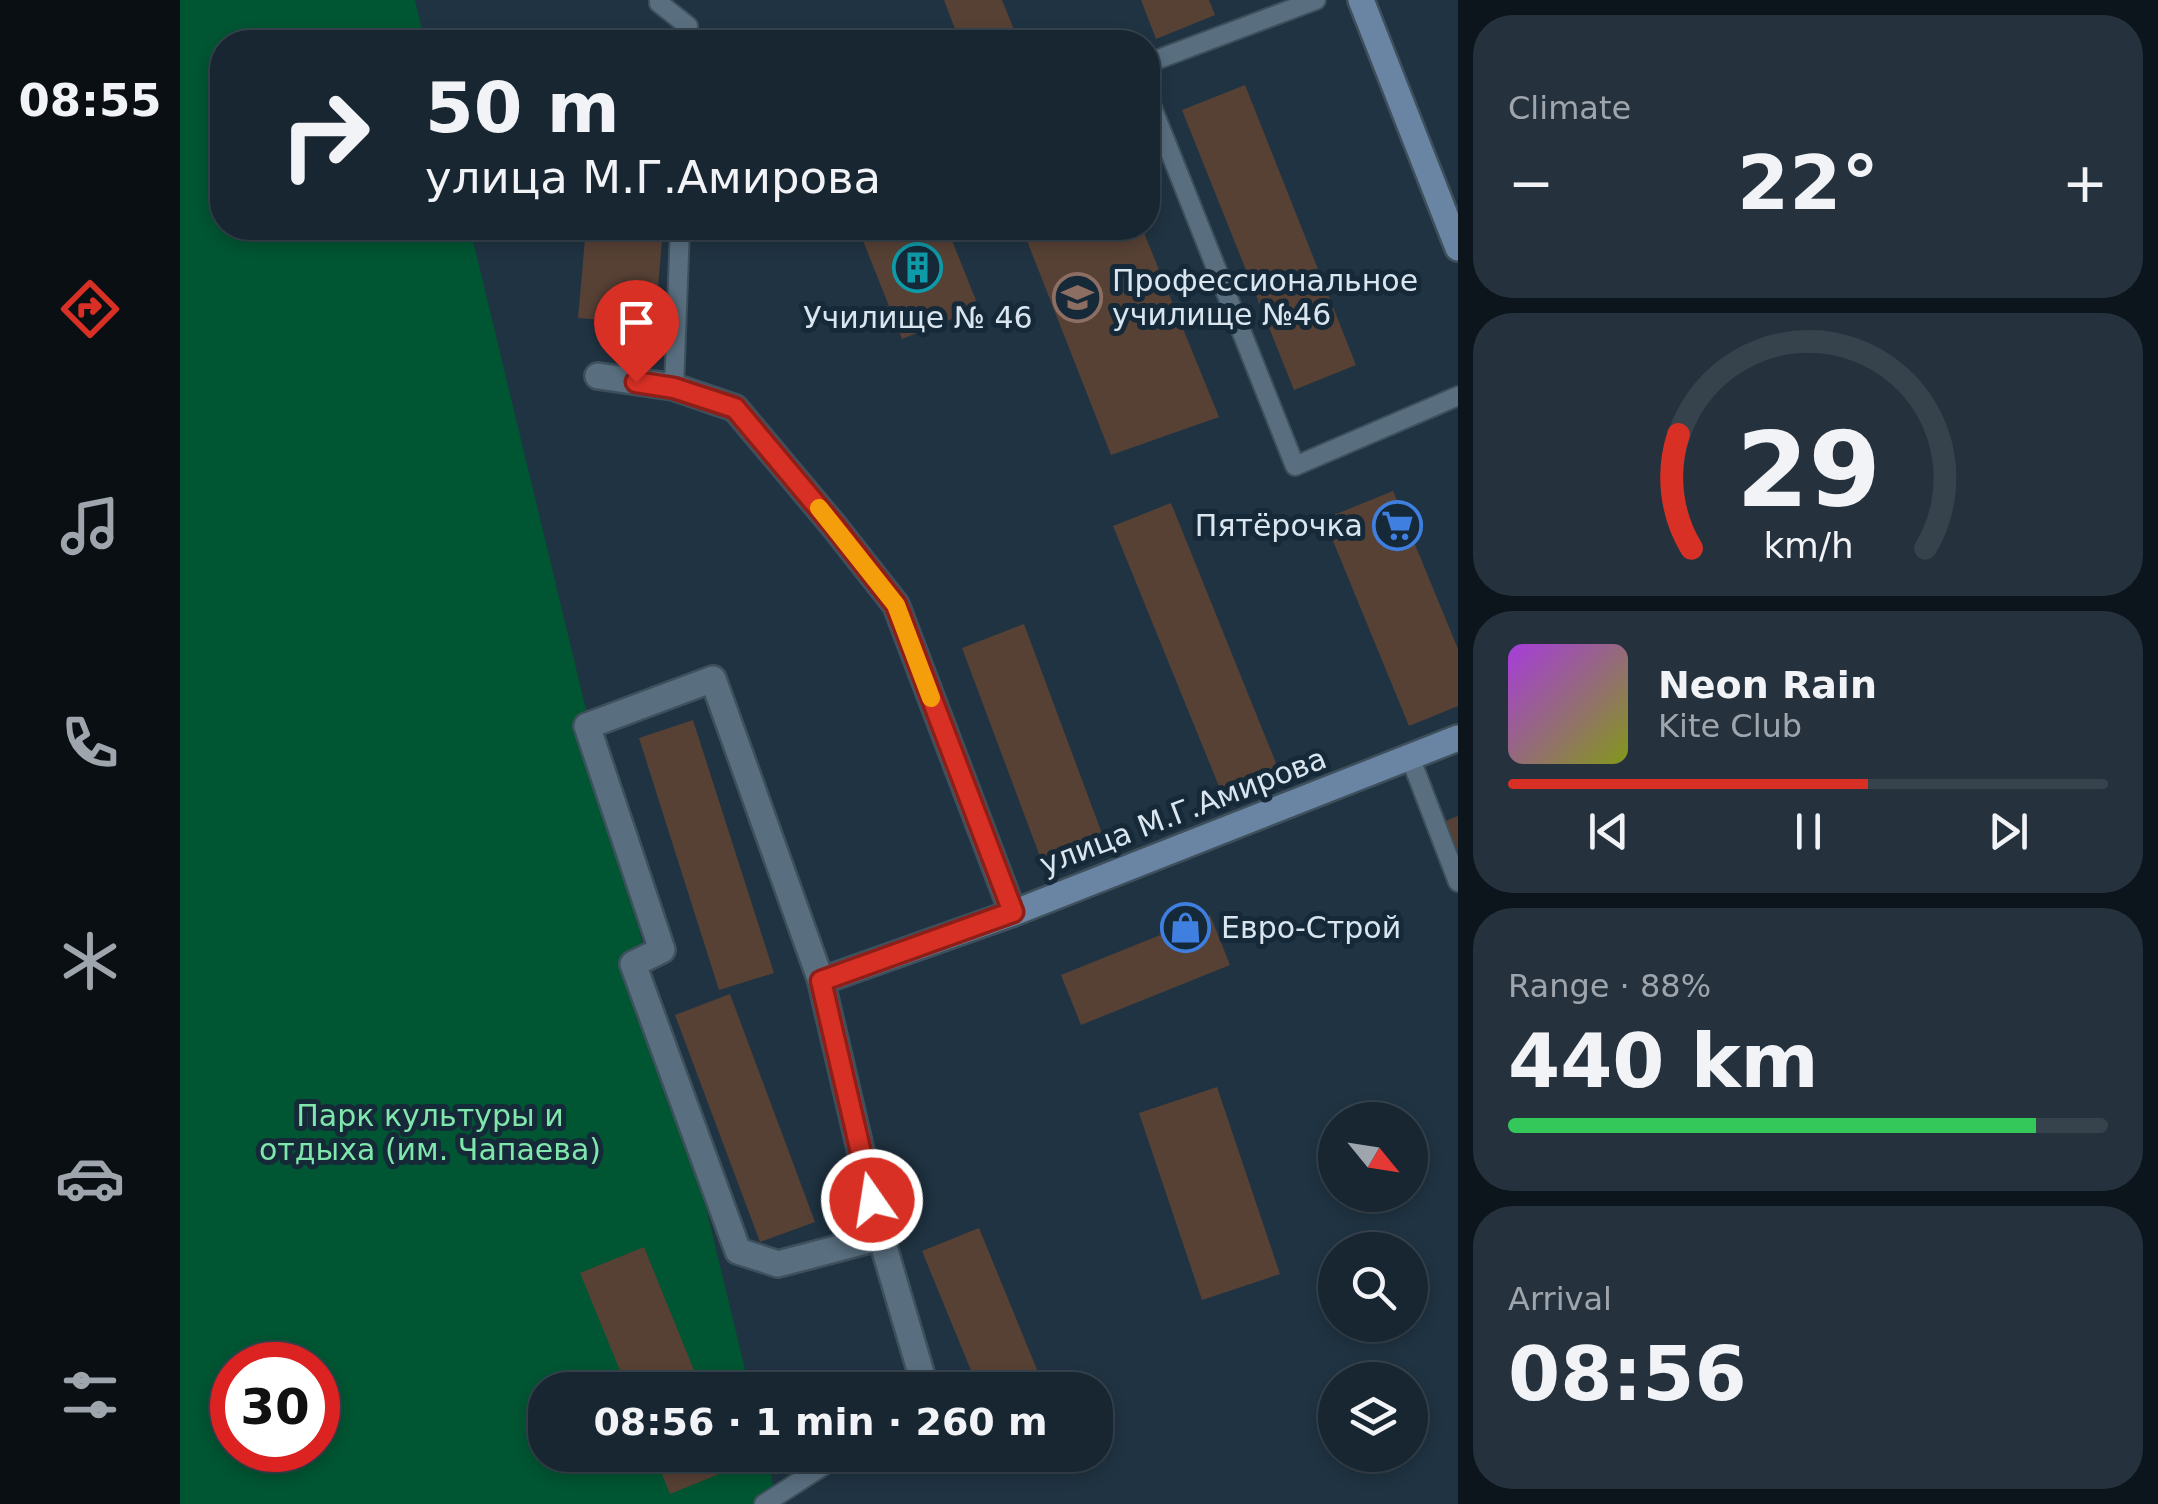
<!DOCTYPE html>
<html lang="en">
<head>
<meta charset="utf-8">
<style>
	:root { --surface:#182632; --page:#25323e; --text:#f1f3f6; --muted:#9fa5ac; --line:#36434d; --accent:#d93025 }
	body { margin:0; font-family:"DejaVu Sans",sans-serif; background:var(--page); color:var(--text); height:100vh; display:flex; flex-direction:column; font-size:38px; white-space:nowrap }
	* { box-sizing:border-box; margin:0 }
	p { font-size:32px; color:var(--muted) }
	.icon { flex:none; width:55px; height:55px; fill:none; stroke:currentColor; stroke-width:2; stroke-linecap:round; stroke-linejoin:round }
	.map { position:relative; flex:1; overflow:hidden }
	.side { display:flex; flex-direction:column; gap:15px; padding:15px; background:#0d151c; width:700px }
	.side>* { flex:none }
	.top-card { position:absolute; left:30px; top:30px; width:950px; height:210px; border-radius:40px; box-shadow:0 5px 15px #0003,0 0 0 2px var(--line); background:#182632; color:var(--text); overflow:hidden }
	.needle { width:65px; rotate:120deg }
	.buttons { position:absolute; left:1138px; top:1102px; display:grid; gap:20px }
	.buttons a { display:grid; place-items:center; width:110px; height:110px; border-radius:50%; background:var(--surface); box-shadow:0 5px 15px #0003,0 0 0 2px var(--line); font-size:50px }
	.speed { position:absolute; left:30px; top:1342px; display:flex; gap:20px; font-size:50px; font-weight:700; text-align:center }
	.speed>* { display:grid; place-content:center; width:130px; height:130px; border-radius:50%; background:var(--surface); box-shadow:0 5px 15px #0003,0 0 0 2px var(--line); line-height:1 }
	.speed .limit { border:15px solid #d22; background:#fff; color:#111 }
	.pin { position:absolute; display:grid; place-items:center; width:85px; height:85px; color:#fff; margin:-102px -42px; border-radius:50% 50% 50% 0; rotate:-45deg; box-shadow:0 0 10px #0007 }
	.pin .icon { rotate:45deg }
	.me { position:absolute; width:110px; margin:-55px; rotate:347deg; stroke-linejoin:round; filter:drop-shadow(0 0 8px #0008) }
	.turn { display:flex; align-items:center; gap:35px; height:210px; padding:0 50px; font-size:45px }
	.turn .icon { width:130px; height:130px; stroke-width:2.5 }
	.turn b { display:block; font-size:70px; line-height:85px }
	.big { font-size:75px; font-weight:600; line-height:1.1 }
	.side .widget { flex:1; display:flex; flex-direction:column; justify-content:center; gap:15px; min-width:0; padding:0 35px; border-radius:40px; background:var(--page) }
	.side .dial { align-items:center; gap:0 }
	.dial svg { height:260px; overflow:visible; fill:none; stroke:var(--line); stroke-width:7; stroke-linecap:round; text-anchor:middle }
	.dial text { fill:var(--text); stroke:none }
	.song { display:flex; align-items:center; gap:30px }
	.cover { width:120px; height:120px; border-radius:15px; background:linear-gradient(135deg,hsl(280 70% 55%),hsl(70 70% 35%)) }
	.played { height:10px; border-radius:5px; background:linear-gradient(90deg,var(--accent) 60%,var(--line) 60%) }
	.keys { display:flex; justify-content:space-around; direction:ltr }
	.heat { display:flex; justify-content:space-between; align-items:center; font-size:55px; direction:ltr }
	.charge { height:15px; border-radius:8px; background:linear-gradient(90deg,#34c759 88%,var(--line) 0) }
	.trip { position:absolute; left:348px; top:1372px; width:585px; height:100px; border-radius:40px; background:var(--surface); box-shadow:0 5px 15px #0003,0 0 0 2px var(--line); font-weight:600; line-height:100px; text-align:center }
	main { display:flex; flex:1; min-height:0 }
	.menu { display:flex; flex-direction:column; width:180px; justify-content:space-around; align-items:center; background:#0a0f14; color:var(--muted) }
	.menu .icon { width:70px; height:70px }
	.menu .current { color:var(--accent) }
	.menu b { font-size:45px; color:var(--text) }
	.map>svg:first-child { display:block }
	.green { fill:#005532; fill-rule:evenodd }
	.building { fill:#574135 }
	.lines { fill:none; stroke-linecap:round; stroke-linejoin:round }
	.lane-casing { stroke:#3e505c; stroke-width:22 }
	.street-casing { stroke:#3e505c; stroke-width:30 }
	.secondary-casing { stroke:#3e505c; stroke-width:30 }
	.lane { stroke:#596f80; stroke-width:18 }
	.street { stroke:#596f80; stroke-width:25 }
	.secondary { stroke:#6a84a4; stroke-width:25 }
	.route-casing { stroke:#8d1f18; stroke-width:25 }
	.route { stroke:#d93025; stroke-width:18 }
	.slow { stroke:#f59e0b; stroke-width:18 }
	.labels { text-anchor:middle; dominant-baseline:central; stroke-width:10; stroke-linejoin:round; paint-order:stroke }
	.poi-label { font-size:30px; fill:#d9e5ef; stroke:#162938; text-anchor:start }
	.street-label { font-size:30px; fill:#d9e5ef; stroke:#162938 }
	.park-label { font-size:30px; fill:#7fe6ac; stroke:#162938 }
</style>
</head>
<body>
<main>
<nav class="menu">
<b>08:55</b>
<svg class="icon current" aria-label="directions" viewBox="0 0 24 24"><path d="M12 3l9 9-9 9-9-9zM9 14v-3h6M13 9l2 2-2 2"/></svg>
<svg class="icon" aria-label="music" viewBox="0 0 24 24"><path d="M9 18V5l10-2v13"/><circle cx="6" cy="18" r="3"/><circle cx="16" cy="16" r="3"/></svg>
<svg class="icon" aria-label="phone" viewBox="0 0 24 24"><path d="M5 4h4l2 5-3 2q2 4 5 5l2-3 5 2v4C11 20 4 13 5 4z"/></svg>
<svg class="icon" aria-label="climate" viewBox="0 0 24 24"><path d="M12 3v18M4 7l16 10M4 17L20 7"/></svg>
<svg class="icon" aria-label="car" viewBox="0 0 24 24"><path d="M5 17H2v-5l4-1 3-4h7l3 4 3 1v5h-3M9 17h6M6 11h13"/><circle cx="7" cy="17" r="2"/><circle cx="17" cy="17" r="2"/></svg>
<svg class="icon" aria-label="filters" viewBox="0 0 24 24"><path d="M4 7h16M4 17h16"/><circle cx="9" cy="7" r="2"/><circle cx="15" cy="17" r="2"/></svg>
</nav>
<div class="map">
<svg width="1278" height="1504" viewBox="0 0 1278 1504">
	<rect width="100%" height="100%" fill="#203342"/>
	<path class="green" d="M0,0H235L245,42H42V228H290L570,1390H365V1455H586L598,1504H0ZM52,1365H138V1450H52Z"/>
	<path class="building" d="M764,0H822L839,42H780Z
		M961,0H1029L1035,15L976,39Z
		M1065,85L1176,365L1114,390L1002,110Z
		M406,228H483L475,324L398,318Z
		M678,228H767L799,308L722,339Z
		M842,228H962L1039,417L931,455Z
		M1213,491L1278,649V706L1229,726L1144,519Z
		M991,503L1104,783L1047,806L933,526Z
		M844,624L927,847L865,870L782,648Z
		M513,720L594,973L539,990L459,738Z
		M1278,816V855L1265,821Z
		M1030,915L1050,965L901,1025L881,975Z
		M550,994L635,1222L580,1242L495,1015Z
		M1037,1087L1100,1274L1022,1300L959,1113Z
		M799,1228L860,1377L828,1390H799L742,1251Z
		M464,1247L522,1390H448L400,1273Z
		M474,1455H549L554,1468L490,1494Z"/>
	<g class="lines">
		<defs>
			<path id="lane" d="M479,0V3L508,26V42
				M968,63L1136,0
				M968,97L1115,466L1278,396
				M494,387L500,228
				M1230,757L1278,882
				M584,1504L660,1455"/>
			<path id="street" d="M418,376L494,387L555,408L654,526L716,605L833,913
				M701,1237L598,1264L558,1251L453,964L482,950L407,726L533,679L641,981L701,1237L746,1390"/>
			<path id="secondary" d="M1181,0L1278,248
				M641,981L833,913L1278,738"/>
		</defs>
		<use href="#lane" class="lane-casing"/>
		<use href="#street" class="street-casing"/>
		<use href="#secondary" class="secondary-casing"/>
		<use href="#lane" class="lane"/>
		<use href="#street" class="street"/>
		<use href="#secondary" class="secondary"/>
	</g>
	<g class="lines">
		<defs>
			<path id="route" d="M456,382L494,388L555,408L654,526L716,605L833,912L641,981L692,1200"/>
		</defs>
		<use href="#route" class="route-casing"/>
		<use href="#route" class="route"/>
		<path class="slow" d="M639,508L716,605L751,698"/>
	</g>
	<defs>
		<symbol id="building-ring" viewBox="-11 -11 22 22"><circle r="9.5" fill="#162938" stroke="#0f9aa8" stroke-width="1.5"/><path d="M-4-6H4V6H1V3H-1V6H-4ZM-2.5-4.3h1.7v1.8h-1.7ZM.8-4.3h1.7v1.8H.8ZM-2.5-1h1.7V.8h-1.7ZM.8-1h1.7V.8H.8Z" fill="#0f9aa8"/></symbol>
		<symbol id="university-ring" viewBox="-11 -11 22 22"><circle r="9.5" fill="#162938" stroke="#8d6e63" stroke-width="1.5"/><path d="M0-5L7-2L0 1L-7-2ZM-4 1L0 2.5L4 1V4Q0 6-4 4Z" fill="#8d6e63"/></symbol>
		<symbol id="supermarket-ring" viewBox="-11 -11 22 22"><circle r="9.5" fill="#162938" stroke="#3f7fe0" stroke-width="1.5"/><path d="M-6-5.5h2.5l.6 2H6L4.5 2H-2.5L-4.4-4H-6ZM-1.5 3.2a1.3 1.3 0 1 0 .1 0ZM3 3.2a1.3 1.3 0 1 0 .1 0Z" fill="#3f7fe0"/></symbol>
		<symbol id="shop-ring" viewBox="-11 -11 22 22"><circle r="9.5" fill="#162938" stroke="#3f7fe0" stroke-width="1.5"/><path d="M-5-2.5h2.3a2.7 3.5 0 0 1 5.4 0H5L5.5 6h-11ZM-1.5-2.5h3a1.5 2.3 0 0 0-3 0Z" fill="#3f7fe0"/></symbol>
	</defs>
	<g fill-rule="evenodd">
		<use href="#building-ring" x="710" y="240" width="55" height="55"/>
		<use href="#university-ring" x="870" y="270" width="55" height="55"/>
		<use href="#supermarket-ring" x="1190" y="498" width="55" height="55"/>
		<use href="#shop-ring" x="978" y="900" width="55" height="55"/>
	</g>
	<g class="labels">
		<g class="poi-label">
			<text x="932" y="280">Профессиональное<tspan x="932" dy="34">училище №46</tspan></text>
			<text x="738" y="317" text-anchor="middle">Училище № 46</text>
			<text x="1183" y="525" text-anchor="end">Пятёрочка</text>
			<text x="1041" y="927">Евро-Строй</text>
		</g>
		<g class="street-label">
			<text transform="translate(1003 811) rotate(-21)">улица М.Г.Амирова</text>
		</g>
		<g class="park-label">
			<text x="250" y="1115">Парк культуры и<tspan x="250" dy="34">отдыха (им. Чапаева)</tspan></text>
		</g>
	</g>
</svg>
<div class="buttons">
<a><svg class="needle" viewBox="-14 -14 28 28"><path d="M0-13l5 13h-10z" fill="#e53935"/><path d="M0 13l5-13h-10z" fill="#9fa5ac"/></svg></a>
<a><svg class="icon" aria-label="search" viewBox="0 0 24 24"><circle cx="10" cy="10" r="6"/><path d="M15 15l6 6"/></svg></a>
<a><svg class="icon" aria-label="layers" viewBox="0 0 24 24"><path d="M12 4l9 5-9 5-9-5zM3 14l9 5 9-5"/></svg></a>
</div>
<div class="speed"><div class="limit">30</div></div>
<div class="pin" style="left:456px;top:382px;background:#d93025"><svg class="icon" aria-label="arrive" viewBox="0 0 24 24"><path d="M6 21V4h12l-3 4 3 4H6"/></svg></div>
<svg class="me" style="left:692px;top:1200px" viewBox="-20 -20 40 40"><circle r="17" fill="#d93025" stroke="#fff" stroke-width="3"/><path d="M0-11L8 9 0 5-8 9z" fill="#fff"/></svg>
<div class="trip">08:56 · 1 min · 260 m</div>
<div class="top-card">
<div class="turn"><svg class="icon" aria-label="right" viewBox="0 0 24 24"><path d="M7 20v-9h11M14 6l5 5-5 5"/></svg><div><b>50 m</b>улица М.Г.Амирова</div></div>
</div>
</div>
<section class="side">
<div class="widget"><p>Climate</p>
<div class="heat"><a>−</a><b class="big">22°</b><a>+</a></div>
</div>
<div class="widget dial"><svg viewBox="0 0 100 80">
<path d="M14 69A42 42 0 1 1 86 69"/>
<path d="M14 69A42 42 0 0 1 10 34" stroke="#d93025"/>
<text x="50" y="56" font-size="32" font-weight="700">29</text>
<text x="50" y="72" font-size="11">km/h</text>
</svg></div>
<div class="widget">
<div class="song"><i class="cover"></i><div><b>Neon Rain</b><p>Kite Club</p></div></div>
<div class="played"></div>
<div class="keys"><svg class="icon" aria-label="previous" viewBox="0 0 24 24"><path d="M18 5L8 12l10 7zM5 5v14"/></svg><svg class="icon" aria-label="pause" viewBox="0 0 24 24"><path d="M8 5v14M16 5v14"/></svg><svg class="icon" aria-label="next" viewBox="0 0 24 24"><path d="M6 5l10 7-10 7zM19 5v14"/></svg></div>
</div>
<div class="widget"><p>Range · 88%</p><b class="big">440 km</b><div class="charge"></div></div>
<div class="widget"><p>Arrival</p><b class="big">08:56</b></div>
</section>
</main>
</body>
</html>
